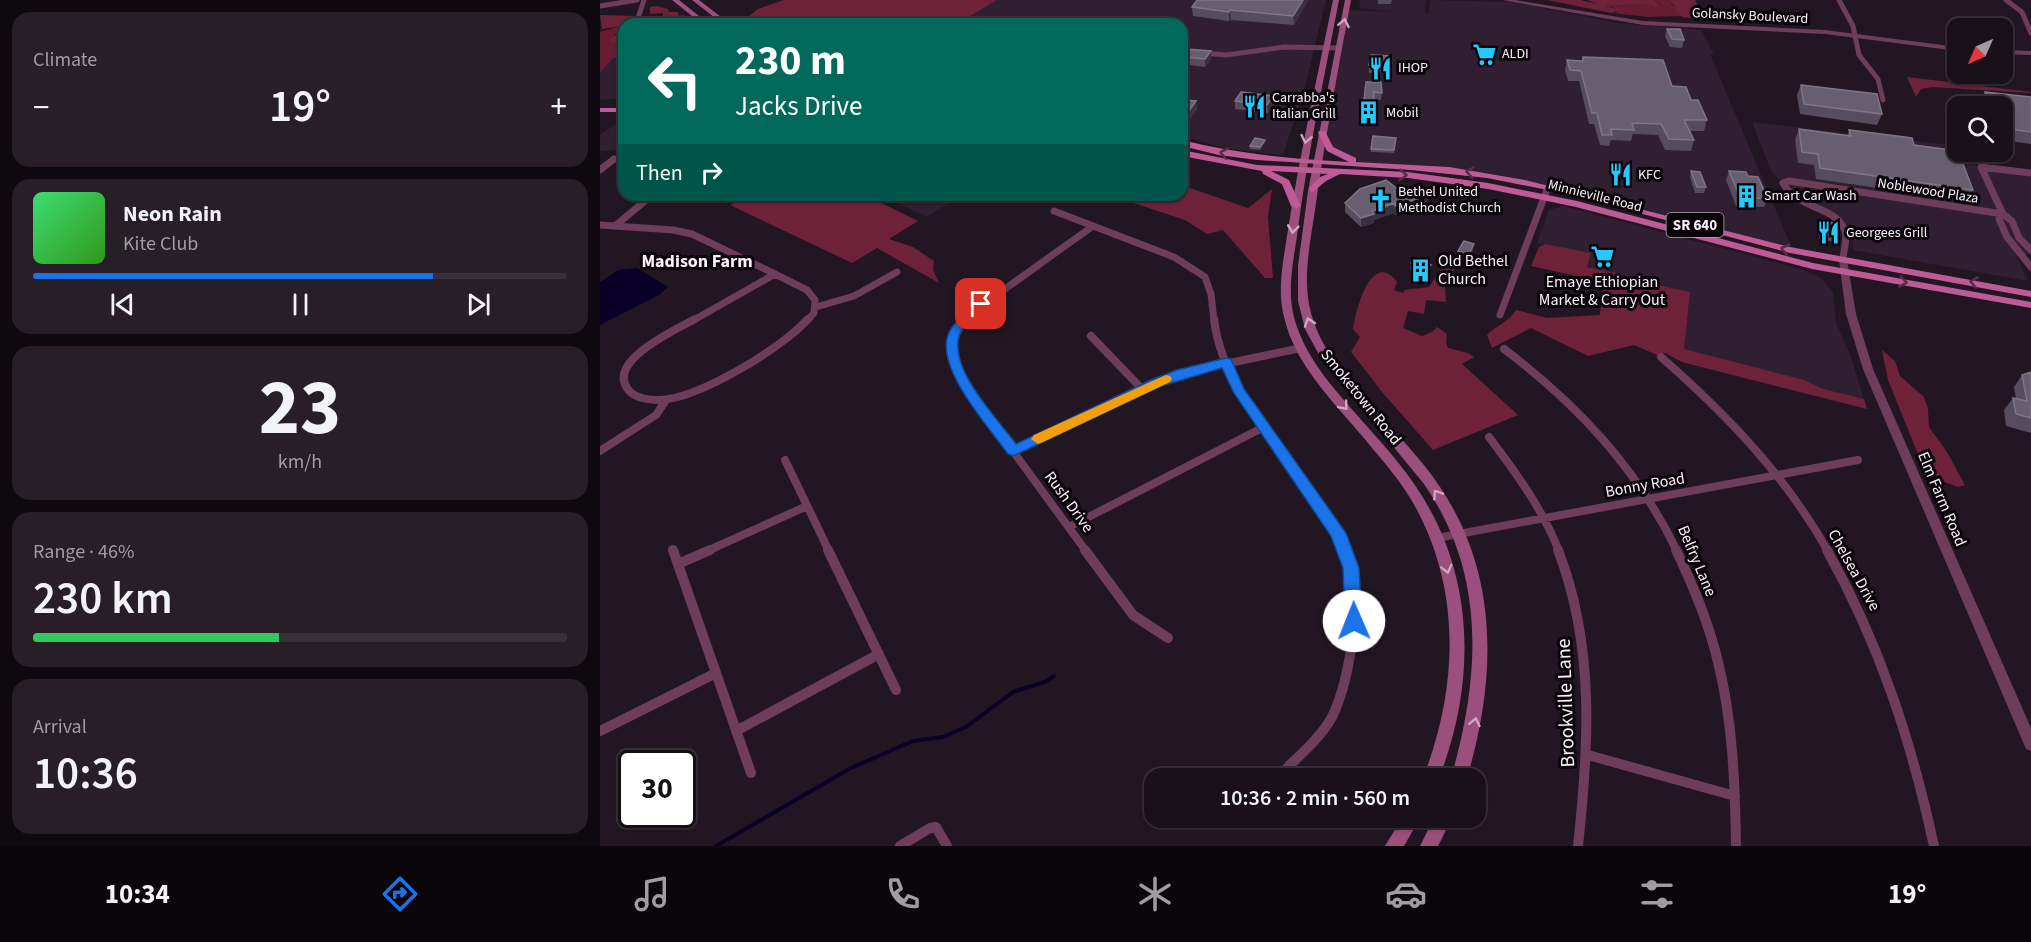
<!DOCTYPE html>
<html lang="en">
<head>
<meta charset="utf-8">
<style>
	:root { --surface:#1a101a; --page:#271e27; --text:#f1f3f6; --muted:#9f9da2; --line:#383039; --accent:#1a73e8 }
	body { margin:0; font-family:"Source Sans 3",sans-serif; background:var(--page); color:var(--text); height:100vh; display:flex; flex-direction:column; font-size:22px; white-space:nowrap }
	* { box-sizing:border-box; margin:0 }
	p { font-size:20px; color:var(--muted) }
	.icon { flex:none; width:33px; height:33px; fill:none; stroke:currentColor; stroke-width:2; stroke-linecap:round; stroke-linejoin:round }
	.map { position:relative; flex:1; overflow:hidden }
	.side { display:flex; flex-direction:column; gap:12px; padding:12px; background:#0e090e; width:600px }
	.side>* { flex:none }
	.banner { position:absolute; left:18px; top:18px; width:570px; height:183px; border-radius:18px; box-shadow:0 2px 4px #0004,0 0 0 2px var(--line); background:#00695c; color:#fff; overflow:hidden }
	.needle { width:39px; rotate:225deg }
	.controls { position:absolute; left:1347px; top:18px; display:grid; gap:12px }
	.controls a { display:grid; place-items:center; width:66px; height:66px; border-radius:12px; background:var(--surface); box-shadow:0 2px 4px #0004,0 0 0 2px var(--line); font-size:30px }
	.speed { position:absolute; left:18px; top:750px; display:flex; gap:12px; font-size:30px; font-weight:700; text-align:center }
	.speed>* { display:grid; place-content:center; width:78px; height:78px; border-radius:50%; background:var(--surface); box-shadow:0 2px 4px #0004,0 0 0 2px var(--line); line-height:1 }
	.speed .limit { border:3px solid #111; border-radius:9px; background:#fff; color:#111 }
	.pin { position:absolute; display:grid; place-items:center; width:51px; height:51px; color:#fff; margin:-26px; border-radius:12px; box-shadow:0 3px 9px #0006 }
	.me { position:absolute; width:66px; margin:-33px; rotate:359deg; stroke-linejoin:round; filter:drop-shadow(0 0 4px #0008) }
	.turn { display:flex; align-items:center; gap:21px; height:126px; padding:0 18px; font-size:27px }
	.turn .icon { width:78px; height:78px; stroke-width:2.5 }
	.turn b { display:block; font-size:42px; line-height:51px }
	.then { display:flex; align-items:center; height:57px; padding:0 18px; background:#0003; gap:12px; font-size:22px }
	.big { font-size:45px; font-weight:600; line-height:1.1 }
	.side .tile { flex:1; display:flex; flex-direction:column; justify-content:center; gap:9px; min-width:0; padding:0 21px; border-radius:18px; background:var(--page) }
	.side .dial { align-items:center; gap:0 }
	.dial b { font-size:78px; line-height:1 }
	.song { display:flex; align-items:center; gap:18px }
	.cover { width:72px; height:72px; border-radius:9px; background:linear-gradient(135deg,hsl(140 70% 55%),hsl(110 70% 35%)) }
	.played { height:6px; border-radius:3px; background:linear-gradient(90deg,var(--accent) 75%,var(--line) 75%) }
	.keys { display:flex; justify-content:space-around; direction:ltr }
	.heat { display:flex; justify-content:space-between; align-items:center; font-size:33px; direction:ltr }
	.charge { height:9px; border-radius:4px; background:linear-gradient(90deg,#34c759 46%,var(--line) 0) }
	.trip { position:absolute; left:544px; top:768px; width:342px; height:60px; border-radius:18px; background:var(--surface); box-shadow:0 2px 4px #0004,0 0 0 2px var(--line); font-weight:600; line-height:60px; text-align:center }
	.tab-bar { display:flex; height:96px; justify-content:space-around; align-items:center; background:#0a060a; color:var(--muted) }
	.tab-bar .icon { width:42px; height:42px }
	.tab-bar .active { color:var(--accent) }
	.tab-bar b { font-size:27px; color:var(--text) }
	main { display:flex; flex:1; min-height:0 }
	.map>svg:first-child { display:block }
	.built { fill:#2f1f30 }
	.green { fill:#661d34 }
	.forest { fill:#6e223a }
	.water { fill:#080027 }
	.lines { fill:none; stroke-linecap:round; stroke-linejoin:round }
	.stream { stroke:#080027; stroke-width:4 }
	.minor-far3 { stroke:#6d3d59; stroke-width:5 }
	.minor-far2 { stroke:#6d3d59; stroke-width:7 }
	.minor-far1 { stroke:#6d3d59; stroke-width:8 }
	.minor { stroke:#6d3d59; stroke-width:10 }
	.tertiary { fill:#6d3d59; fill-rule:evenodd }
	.secondary { fill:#9a4f7c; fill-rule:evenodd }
	.primary { fill:#be5b97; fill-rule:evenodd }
	.wall { fill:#554d5e }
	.shaded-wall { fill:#3a303f }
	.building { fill:#675f6f; stroke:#7e7684; stroke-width:1.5 }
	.oneway { stroke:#cfa8c1 }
	.oneway2 { stroke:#5a2c49 }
	.route { fill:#1a73e8; stroke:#114b97; stroke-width:1.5 }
	.slow { fill:#f59e0b }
	.labels { text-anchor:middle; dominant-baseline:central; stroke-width:6; stroke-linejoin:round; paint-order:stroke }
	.far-street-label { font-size:14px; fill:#faf1fa; stroke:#090509 }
	.far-poi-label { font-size:14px; fill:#faf1fa; stroke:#090509; text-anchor:start }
	.shield { fill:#090509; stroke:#b2aab2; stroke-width:1.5 }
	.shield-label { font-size:15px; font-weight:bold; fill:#faf1fa }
	.poi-label { font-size:16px; fill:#faf1fa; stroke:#090509; text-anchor:start }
	.street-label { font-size:16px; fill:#faf1fa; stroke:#090509 }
	.neighbourhood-label { font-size:18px; font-weight:bold; fill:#faf1fa; stroke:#090509 }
	.near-street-label { font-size:20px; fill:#faf1fa; stroke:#090509 }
</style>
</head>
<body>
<main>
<section class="side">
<div class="tile"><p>Climate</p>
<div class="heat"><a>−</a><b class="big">19°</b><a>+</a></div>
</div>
<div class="tile">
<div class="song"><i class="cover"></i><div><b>Neon Rain</b><p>Kite Club</p></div></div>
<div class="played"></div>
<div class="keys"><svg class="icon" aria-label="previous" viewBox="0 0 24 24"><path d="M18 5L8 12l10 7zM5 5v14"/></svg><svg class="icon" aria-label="pause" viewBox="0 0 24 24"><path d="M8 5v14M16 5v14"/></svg><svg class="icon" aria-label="next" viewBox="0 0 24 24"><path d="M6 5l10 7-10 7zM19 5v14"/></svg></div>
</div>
<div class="tile dial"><b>23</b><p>km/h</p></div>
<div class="tile"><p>Range · 46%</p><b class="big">230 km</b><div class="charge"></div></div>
<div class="tile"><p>Arrival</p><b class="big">10:36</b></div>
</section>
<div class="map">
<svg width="1431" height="846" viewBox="0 0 1431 846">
	<rect width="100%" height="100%" fill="#231623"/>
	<path class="built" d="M397,0H726L705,87L683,155L624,148L582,136V24H352L362,21Z
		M760,0H826L825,13L834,14L829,12L830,0L911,2L1016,23L1101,30L1114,54H1110L1193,251L905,178L766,164L749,159L725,141L746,10L795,12L759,8Z
		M13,57H24V98L0,100V73Z
		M24,118V150L0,151V135Z
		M1152,122L1357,146L1358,152H1367L1378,169L1431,175V255L1415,253L1428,281L1253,250L1251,232L1238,216L1192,193L1171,171Z
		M280,195H363L326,217Z
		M963,206L1204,270L1221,278L1233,292L1236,323L1250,354L1267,409L1082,362L1090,292L1020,277V274L987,267L990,253L937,243L949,210Z"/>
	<path class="green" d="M980,0L1005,6L1038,4L1062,6L1054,0H1068L1075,7L1074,10L1082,16L1049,17L1011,13H1017L1015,8L984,2Z
		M21,26V30L15,34L13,42L24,39V57L13,58L0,73V32Z"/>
	<path class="forest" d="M184,0H397L362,21L352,24H153L148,17L158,9Z
		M947,0H980L1000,5L987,0H1054L1062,7L1038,4L1005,6L1020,10L1011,13Z
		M1068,0H1095L1101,13H1097L1096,19L1082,17L1074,10L1075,6Z
		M57,6L68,9L69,12H78L79,16L84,15L94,24H40L63,16V13L50,14V7Z
		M0,15L34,16L32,24H24V39L13,43L10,40L21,30V26L2,29Z
		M1307,77L1431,92V93L1332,87L1321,89L1316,97Z
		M584,186L648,208L672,189L668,217L673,278H665L623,230L607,234L585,220L509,195H582Z
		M149,195L267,196L318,221L289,239L313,247L334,261L333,270L339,283L277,248L252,263L130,205Z
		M945,244L991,253L987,267L1021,274V277L1090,292L1084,349L1204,380L1223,389L1264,399L1267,409L1082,362L1065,353L1057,355L1034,345L988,356L931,328L892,348L887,335C896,326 910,321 916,310L947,318L1000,315L1004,282L931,266L939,247Z
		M852,260L857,265L845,286L846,302L826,300L824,314L808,311L803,328L822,336L832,332L837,327L847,334L846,342L848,348L868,353L874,357L862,364L918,415L833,450L783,393L751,352L760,337L753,329C755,313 771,248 797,282L794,290L803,293L805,290L829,287L846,262Z
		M1282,350L1295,361L1300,376L1324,397L1328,409L1329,427L1347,452L1365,485L1358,487L1342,481L1324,469L1288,380Z"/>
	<path class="water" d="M37,268L68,287L59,295L0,325V282L18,270Z"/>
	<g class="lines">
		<path class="stream" d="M116,846L251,768L313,741L343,737L366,727L413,692L447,681L454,676"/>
		<path class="minor-far3" d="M1239,0L1253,26L1259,55L1278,79L1283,100
			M1406,0L1422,12L1431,33
			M0,6L37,0
			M36,24L44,0
			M582,51L626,55L684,47L739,48"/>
		<path class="minor-far2" d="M1381,167L1403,214L1412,221L1419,238L1431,250
			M1381,167L1431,173
			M0,170L14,159
			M454,211L574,257L605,277L611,294L614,321
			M1403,214L1399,219L1407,237L1431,267
			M0,225L73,230L92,234L175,274
			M15,226L52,195
			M1243,260C1243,251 1248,240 1245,231C1236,205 1197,210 1183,183L1189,181L1403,214
			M175,274L207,290L215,300L214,313L207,321
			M216,307L254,296L297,272
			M900,315L948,187
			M92,321L175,274
			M364,321L370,314L493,226"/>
		<path class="minor-far1" d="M95,319C77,329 8,360 27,388C33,398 49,400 60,400C100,398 182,348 208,319
			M366,319C349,339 350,358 361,380L486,551
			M614,319C622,391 687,455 726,514C734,525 739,539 745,551
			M491,336L542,389
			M904,349C977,404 1037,468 1077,551
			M1061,357C1126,414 1185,475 1228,551
			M889,437C916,473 942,508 959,551
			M0,451L56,415L66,400
			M413,451L542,389L582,373L701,348
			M185,460L229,551
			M469,527L664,427
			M837,538L1258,460
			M107,551L207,506"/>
		<path class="minor" d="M73,550L151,773
			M228,550L296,690
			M485,550L533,615L568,638
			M958,550C995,646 989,745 978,846
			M1076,550C1093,585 1109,624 1118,662C1133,722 1135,785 1136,846
			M1227,550C1280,645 1311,740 1334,846
			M78,564L110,550
			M0,731L116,673
			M136,731L279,654
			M988,755L1135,796
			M686,769C702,753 721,737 732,717C752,677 763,591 744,550
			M300,846L330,828L336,827L347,846"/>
		<path class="tertiary" d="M902,0H915L1043,21L1225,30L1358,47V51L1225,34L1043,25Z
			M1402,50L1431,51V55L1402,54Z
			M1243,257L1247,260L1256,314L1273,369L1431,728V751L1426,749L1263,369L1246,314L1239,260Z"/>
		<path class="secondary" d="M72,0H79L109,24H102Z
			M92,0H99L130,24H123Z
			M733,0H739C724,79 707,157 697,236C693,263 687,290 694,317C706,363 742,397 772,432C790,452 808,473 822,496C876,582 875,686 839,778H823C857,691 862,595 817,510C803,483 782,460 763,437C733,401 695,365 684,317C677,290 683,263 687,236C699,157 717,79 733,0Z
			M745,0H751C738,70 725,139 715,210C710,244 702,280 711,313C723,358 759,390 788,424C806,444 825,464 840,487C900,576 896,680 867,778H851C880,677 887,575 824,484L722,360L705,329L698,301V266L708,191Z
			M802,818H820L804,846H785Z
			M834,818H852L838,846H820Z"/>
		<path class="primary" d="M0,108H24V112H0Z
			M719,131H725L733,147L756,158V162L849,167L925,180L1190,247L1431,291V297L1190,253L963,193L887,178L811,170L657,160L619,155L582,146V140C637,154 692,159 749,162L727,151L718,133Z
			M582,150L657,165L808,172L888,183L977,201L1213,263L1431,302V308L1212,269L976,207L888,189L808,178L740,174L726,181L713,192L710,191V187L720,177L728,174L671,171L689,180L701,206L696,209L691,206L682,184L663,174L662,171L582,156Z"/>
	</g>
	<path class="wall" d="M597,0H708V1L694,25L631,20L629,21L593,16L592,7Z
		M778,0H792L791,4H778Z
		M1067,29L1084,40L1082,48L1070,47L1065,36Z
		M582,54L611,59L605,67L582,64Z
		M791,56L790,74L769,73V65Z
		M983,57L1072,86L1091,100L1107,120L1104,131H1090L1094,140L1091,151L1065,150L1058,135L1033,134L1031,141L1011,140L1009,146L1000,145L994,124H989L979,81H968L965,70L967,60L982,61Z
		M766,82L782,93L781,100H774L772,117L763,116Z
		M1201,85L1282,114L1277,125L1200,114L1197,95Z
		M1385,92L1431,97V144L1402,140V106H1363L1369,96L1381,98Z
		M582,100L596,101L597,109L590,119L582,118Z
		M635,101L673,103L668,113L635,109Z
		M1199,129L1247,136L1249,130L1314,145L1373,190L1366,201L1216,179L1214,165L1198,163L1195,140Z
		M796,138L794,153L771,152V149Z
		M665,140V142L660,150L650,149V146Z
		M1091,171L1106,187L1104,193H1095L1090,177Z
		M1129,171L1148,176L1168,199L1164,207L1136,206L1126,180Z
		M803,193L827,205L794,215V213L774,220V223L761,227L745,212V203Z
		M1224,221L1237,236L1234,242L1219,238L1221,227Z
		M873,250L868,260L857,257L858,251Z
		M811,263L830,271L822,276L810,269Z
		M1431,372V433L1406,426L1404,410L1413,398L1416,399L1414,387L1422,375Z"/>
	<path class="shaded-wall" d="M703,0H708V1L694,25L693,16Z
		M630,10L631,20L629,21V12Z
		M611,51V59L605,67V59Z
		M673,96V103L668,113L667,105Z
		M596,101L597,109L590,119L589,111Z
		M828,195L827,205L794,215L795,206Z
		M795,203L794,213L774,220V223L761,227V218L772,211Z
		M874,244L873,250L868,260L869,254Z
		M831,265L830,271L822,276V270Z"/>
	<path class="building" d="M597,0H703L693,16L630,10L629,12L592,7Z
		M1067,29H1080L1084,40L1072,39Z
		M586,49L611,51L605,59L582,57V54Z
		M771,55L791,56L790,66L769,65Z
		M983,57L1063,60L1072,86L1086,87L1091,100H1098L1107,120H1084L1094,140L1069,139L1061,124L1032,123L1034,130L1011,129L1012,135H1002L997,113H992L981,71L970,70L967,60L983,61Z
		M766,82H781L782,93L774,92L773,109H763Z
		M1201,85L1277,94L1282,114L1204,104Z
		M641,92L673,96L667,105L635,101Z
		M1385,92L1431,97V132L1402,128V106H1373L1369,96L1388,99Z
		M582,100L596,101L589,111L582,110Z
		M1199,129L1251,136L1249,130L1312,138L1314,145L1358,151L1373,190L1220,168L1218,154L1202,152Z
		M773,136L796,138L794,150L771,149Z
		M655,138L665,140L660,147L650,146Z
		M1091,171L1100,172L1106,187H1097Z
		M1129,171L1146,172L1148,176L1158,177L1168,199L1140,197Z
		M786,180L803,193L819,188L828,195L795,206V203L772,211L774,214L761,218L745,203L760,189Z
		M1224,221L1239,224L1237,236L1222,232Z
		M864,241L874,244L869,254L858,251Z
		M819,258L831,265L822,270L811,263Z
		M1431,372V418L1416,414L1413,398L1427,401L1422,375Z"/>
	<defs><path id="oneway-chevron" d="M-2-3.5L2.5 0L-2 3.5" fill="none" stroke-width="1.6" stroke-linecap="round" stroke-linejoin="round" transform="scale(1.5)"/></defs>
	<g class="oneway">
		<use href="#oneway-chevron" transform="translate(744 23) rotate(-79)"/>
		<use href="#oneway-chevron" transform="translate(706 139) rotate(102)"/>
		<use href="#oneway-chevron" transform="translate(693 229) rotate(97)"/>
		<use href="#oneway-chevron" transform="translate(709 322) rotate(-109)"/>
		<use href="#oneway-chevron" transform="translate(744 406) rotate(50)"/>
		<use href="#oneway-chevron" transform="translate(837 494) rotate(-123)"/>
		<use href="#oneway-chevron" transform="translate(847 569) rotate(76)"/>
		<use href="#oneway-chevron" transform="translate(875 722) rotate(-78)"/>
	</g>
	<g class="oneway2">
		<use href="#oneway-chevron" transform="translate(624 153) rotate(-169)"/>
		<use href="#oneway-chevron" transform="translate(870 172) rotate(-171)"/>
		<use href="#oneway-chevron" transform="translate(803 175) rotate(4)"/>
		<use href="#oneway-chevron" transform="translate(1185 249) rotate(-167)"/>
		<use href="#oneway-chevron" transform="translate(1303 282) rotate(9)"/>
		<use href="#oneway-chevron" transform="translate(1374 282) rotate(-170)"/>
	</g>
	<path class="route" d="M381,301L387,304C380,313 367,321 361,331C344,365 397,418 416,444L551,380L577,370L626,358L631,359L644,389L746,533L759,568L762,621L759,626L754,629L748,626L745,621L743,568L731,536L634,393L622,368L561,386L413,456L408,454C389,427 329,362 351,329C357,319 368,310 377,302Z"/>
	<path class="slow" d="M566,375L570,376L572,379L570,382L443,442L438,444L431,439L434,435Z"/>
	<defs>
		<symbol id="supermarket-bare" viewBox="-9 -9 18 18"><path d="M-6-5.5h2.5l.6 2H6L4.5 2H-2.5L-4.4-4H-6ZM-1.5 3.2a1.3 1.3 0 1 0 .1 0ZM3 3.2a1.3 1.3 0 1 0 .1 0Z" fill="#24c9fe" stroke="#090509" stroke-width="2.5" paint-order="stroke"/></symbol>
		<symbol id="restaurant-bare" viewBox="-9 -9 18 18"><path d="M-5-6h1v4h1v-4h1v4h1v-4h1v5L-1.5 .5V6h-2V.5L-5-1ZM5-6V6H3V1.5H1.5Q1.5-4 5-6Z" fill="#24c9fe" stroke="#090509" stroke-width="2.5" paint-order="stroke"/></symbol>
		<symbol id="building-bare" viewBox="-9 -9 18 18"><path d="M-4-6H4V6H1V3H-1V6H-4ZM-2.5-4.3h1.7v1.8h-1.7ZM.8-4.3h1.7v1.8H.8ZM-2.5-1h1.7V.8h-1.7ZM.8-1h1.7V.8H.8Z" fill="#24c9fe" stroke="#090509" stroke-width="2.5" paint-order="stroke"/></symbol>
		<symbol id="church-bare" viewBox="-9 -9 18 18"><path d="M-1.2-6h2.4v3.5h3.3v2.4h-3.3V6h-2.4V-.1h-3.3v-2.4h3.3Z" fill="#24c9fe" stroke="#090509" stroke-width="2.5" paint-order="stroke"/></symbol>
	</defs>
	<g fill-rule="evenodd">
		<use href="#supermarket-bare" x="868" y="38" width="33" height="33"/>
		<use href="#restaurant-bare" x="764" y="52" width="33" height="33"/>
		<use href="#restaurant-bare" x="638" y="90" width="33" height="33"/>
		<use href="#building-bare" x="752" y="96" width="33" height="33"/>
		<use href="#restaurant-bare" x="1004" y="158" width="33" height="33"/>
		<use href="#building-bare" x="1130" y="180" width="33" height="33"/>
		<use href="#church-bare" x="764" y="184" width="33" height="33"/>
		<use href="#restaurant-bare" x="1212" y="216" width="33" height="33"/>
		<use href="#supermarket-bare" x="986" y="240" width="33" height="33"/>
		<use href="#building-bare" x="804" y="254" width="33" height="33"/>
	</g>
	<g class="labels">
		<g class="far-street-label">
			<text transform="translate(1150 16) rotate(3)">Golansky Boulevard</text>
			<text transform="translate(1328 191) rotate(9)">Noblewood Plaza</text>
			<text transform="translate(995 196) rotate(14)">Minnieville Road</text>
		</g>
		<g class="far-poi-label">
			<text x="902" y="54">ALDI</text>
			<text x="798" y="68">IHOP</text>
			<text x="672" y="98">Carrabba's<tspan x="672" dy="16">Italian Grill</tspan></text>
			<text x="786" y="113">Mobil</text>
			<text x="1038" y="175">KFC</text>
			<text x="798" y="192">Bethel United<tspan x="798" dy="16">Methodist Church</tspan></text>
			<text x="1164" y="196">Smart Car Wash</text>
			<text x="1246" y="233">Georgees Grill</text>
		</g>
		<rect class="shield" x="1066.5" y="213" width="57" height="24" rx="4.5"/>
		<g class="shield-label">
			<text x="1095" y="225">SR 640</text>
		</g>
		<g class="poi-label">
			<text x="838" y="261">Old Bethel<tspan x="838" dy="18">Church</tspan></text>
			<text x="1002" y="282" text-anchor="middle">Emaye Ethiopian<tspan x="1002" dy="18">Market &amp; Carry Out</tspan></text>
		</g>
		<g class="street-label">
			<text transform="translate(761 397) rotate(51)">Smoketown Road</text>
			<text transform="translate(1045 485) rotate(-10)">Bonny Road</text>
			<text transform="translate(1342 499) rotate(67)">Elm Farm Road</text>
			<text transform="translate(469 502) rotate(54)">Rush Drive</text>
			<text transform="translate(1097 561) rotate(67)">Belfry Lane</text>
			<text transform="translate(1254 570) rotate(61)">Chelsea Drive</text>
		</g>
		<g class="neighbourhood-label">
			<text x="97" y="261">Madison Farm</text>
		</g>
		<g class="near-street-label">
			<text transform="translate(966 703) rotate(-92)">Brookville Lane</text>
		</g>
	</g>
</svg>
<div class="controls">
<a><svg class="needle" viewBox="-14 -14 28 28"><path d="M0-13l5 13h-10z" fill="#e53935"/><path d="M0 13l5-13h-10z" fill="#9f9da2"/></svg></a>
<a><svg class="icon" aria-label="search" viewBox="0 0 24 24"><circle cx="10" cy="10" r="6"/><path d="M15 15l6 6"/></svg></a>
</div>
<div class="speed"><div class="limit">30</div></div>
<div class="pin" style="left:381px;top:304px;background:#d93025"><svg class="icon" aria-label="arrive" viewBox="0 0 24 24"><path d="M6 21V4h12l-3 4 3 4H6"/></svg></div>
<svg class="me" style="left:754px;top:621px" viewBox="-20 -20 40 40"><circle r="19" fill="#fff"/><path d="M0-13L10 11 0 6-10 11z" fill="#1a73e8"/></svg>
<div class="trip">10:36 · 2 min · 560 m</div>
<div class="banner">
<div class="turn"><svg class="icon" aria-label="left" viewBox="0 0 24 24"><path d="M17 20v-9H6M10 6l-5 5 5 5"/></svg><div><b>230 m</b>Jacks Drive</div></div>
<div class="then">Then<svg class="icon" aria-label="right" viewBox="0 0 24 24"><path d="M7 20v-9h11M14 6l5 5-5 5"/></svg></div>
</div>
</div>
</main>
<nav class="tab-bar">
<b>10:34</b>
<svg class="icon active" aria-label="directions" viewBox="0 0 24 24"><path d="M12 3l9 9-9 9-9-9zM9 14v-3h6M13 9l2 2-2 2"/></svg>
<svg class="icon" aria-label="music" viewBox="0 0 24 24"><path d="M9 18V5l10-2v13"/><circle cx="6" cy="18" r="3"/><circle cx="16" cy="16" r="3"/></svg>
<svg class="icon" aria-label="phone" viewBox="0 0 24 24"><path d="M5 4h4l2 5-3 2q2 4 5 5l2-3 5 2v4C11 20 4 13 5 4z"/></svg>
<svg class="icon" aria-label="climate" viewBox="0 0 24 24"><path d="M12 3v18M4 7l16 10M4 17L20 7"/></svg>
<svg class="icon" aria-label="car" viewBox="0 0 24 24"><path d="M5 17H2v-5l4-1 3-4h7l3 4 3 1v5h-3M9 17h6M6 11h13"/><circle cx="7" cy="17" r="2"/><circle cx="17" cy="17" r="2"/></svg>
<svg class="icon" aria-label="filters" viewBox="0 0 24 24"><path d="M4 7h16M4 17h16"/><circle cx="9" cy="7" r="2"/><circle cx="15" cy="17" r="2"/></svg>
<b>19°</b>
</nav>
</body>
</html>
